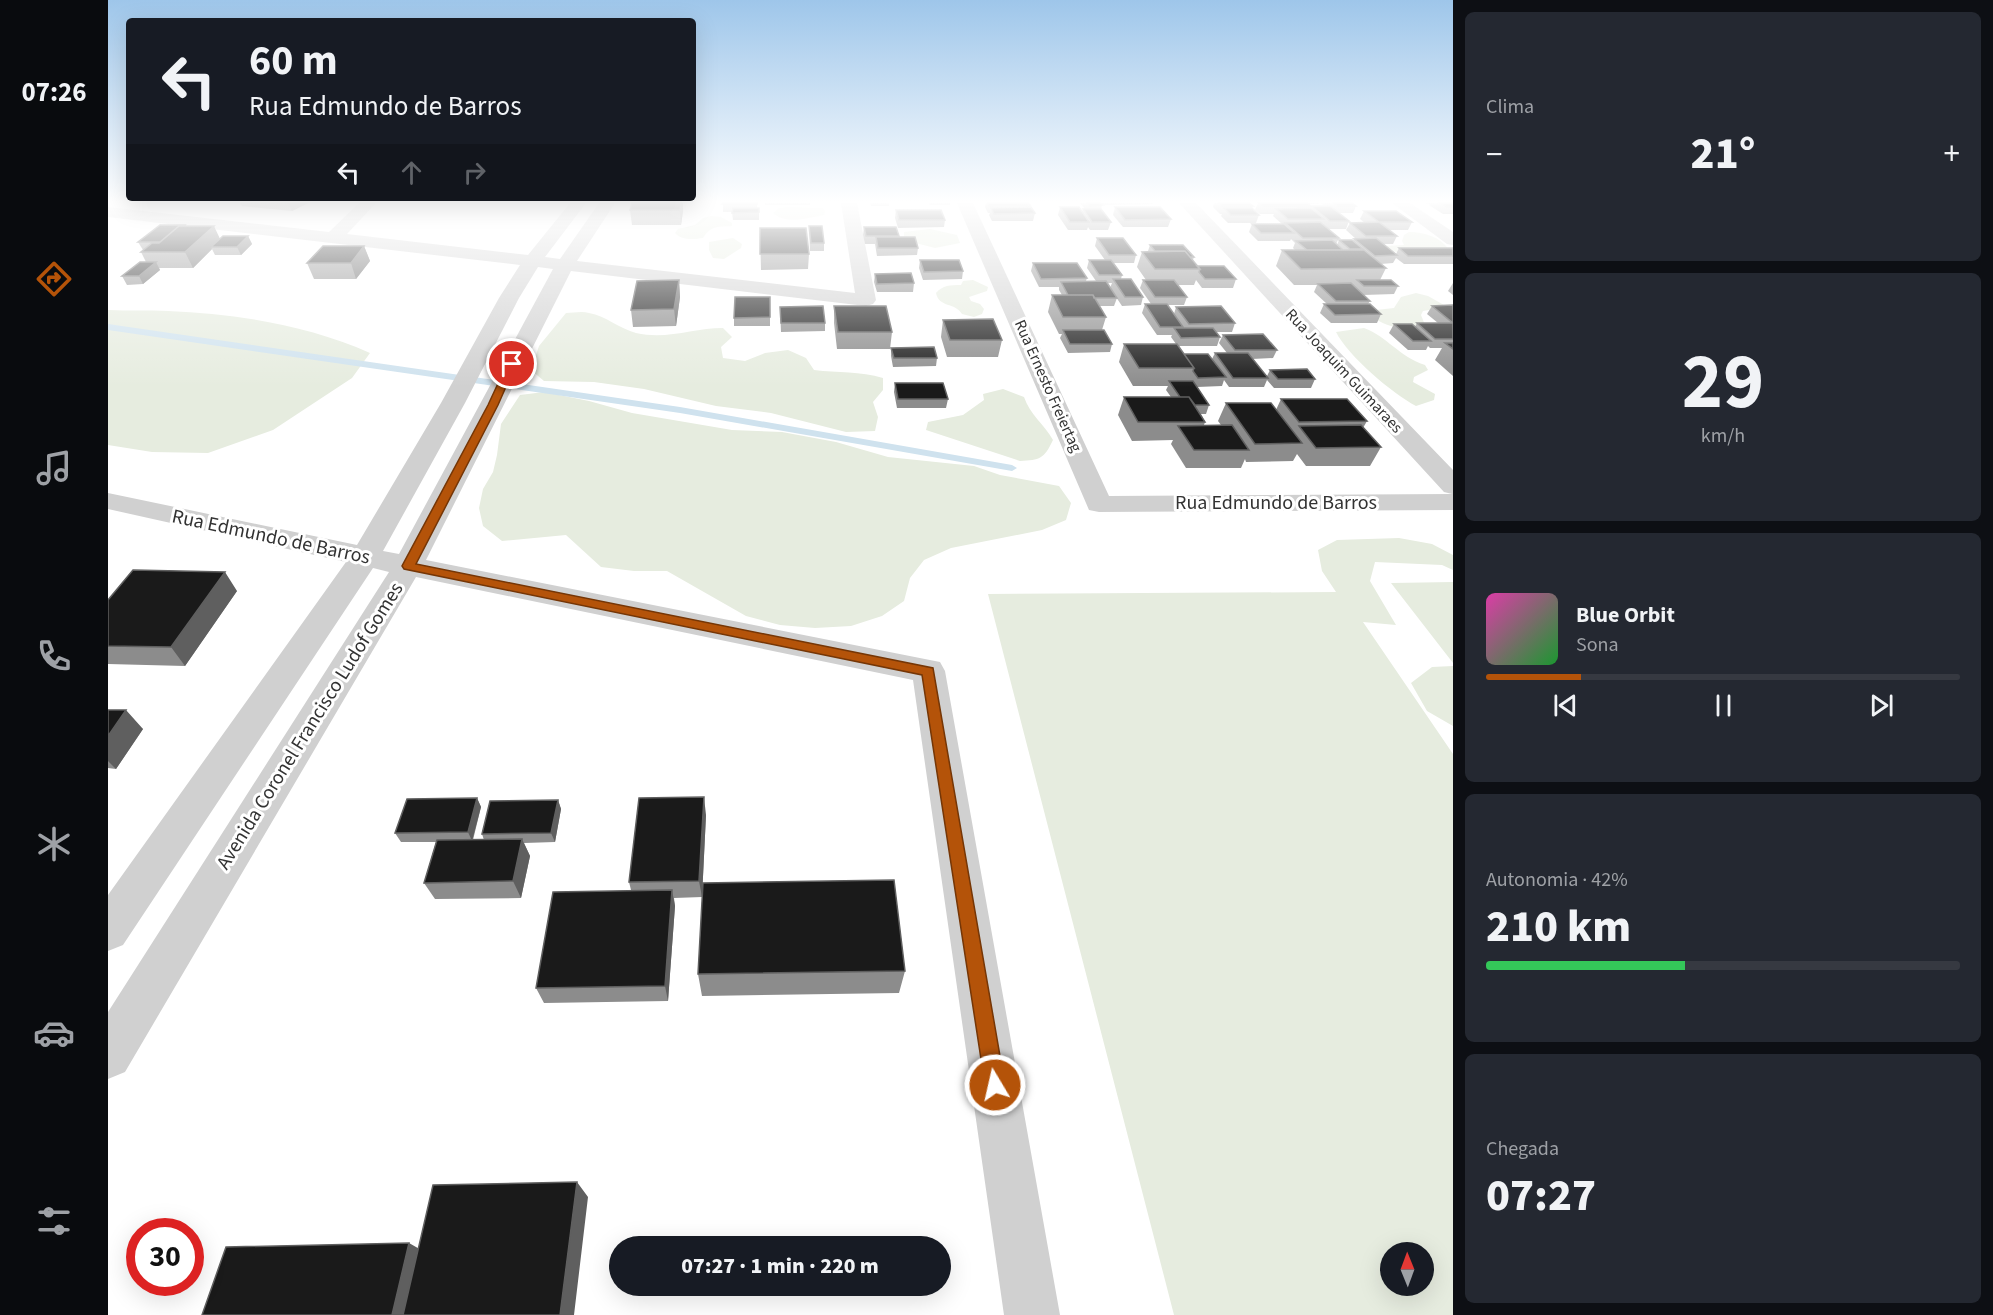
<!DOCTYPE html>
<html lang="pt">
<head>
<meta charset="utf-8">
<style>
	:root { --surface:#171b24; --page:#242831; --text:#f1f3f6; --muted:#9ea1a6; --line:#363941; --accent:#b45309 }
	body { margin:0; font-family:"Source Sans 3",sans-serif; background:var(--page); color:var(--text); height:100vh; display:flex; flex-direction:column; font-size:22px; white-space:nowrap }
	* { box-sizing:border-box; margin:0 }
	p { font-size:20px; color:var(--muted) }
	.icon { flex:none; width:33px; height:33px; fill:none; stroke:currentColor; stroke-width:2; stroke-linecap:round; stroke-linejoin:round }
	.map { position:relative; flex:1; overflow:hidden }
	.panel { display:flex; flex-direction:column; gap:12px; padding:12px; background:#0d0f14; width:540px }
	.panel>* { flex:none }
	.top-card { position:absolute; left:18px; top:18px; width:570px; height:183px; border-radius:6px; box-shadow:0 6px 24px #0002; background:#171b24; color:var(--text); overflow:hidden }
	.needle { width:39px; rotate:359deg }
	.buttons { position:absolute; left:1272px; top:1242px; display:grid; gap:12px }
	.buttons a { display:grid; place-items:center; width:54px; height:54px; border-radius:50%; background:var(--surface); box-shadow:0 6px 24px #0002; font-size:30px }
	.speed { position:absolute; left:18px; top:1218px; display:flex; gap:12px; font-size:30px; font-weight:700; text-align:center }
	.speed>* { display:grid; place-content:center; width:78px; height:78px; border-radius:50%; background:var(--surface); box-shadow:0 6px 24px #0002; line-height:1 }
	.speed .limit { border:9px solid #d22; background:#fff; color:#111 }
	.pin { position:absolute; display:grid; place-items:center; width:51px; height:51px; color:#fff; margin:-26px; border:3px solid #fff; border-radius:50%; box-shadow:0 2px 6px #0007 }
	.me { position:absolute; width:66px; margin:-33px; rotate:351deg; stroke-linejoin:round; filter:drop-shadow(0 0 4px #0008) }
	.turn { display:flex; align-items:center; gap:21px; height:126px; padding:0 24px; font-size:27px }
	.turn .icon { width:78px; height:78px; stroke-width:2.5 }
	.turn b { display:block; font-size:42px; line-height:51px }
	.lanes { display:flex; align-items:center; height:57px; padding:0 24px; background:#0003; justify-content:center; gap:30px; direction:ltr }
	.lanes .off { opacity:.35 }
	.big { font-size:45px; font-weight:800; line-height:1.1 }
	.panel .tile { flex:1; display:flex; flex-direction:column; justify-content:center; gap:9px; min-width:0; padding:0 21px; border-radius:9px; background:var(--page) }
	.panel .dial { align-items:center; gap:0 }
	.dial b { font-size:78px; line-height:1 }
	.song { display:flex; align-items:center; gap:18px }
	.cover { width:72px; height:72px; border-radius:9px; background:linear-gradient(135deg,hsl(320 70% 55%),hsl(130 70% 35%)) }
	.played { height:6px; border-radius:3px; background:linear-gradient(90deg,var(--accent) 20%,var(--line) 20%) }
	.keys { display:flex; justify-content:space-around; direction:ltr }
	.heat { display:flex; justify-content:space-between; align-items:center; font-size:33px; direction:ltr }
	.charge { height:9px; border-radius:4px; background:linear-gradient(90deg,#34c759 42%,var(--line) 0) }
	.trip { position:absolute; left:501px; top:1236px; width:342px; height:60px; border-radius:30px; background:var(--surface); box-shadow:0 6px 24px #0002; font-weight:800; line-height:60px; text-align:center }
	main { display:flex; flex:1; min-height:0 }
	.tabs { display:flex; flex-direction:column; width:108px; justify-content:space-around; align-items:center; background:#090b0e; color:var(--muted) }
	.tabs .icon { width:42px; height:42px }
	.tabs .current { color:var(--accent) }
	.tabs b { font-size:27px; color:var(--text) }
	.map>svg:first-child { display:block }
	.green { fill:#e6ecdf; fill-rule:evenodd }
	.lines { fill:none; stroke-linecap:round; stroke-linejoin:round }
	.stream { fill:#cfe2ee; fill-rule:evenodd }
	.minor { fill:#d0d0d0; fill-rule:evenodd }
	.wall { fill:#8c8c8c }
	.shaded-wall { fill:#5f5f5f }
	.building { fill:#1a1a1a; stroke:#5f5f5f; stroke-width:1.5 }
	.route { fill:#b45309; stroke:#753606; stroke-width:1.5 }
	.labels { text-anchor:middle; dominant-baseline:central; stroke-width:6; stroke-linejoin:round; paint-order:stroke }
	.far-street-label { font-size:16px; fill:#333; stroke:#fff }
	.street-label { font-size:20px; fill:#333; stroke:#fff }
</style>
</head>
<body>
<main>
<nav class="tabs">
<b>07:26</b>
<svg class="icon current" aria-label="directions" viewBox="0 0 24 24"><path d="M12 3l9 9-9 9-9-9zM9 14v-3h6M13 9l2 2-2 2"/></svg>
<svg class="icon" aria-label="music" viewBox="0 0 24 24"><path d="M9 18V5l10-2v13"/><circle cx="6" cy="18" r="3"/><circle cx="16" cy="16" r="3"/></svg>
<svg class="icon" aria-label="phone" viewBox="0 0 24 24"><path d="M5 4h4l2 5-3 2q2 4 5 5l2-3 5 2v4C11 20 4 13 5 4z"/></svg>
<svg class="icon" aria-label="climate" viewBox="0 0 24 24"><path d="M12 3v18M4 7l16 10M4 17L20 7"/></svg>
<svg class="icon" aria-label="car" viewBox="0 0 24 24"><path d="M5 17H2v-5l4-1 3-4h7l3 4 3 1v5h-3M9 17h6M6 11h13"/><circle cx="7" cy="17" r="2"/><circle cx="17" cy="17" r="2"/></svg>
<svg class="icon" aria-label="filters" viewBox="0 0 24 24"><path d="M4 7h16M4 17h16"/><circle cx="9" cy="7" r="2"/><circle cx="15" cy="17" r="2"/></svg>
</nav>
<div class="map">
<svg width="1345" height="1315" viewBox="0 0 1345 1315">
	<rect width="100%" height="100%" fill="#fff"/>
	<path class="green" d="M679,207L715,208L717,211L716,215C699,218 679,225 665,213L671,208Z
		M603,216L613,217L624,223V226C611,227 603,225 595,238C586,239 574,241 567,233L570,229L587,225L595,218Z
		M822,229L849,235L852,243L827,248L796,240V232Z
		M1301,232C1316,232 1333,237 1341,250L1297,254L1275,249L1278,246L1296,245L1294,241L1296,235Z
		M625,238L634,244L633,248L616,259L605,258L601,250V242Z
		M865,280L880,287L879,291L861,297L863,301L872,304L876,309L874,314L866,317L854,314C847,302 831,308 828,293C835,285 842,285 853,285L855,281Z
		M1308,293L1320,296L1336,305L1333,308L1315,311L1313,315L1317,325C1301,330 1282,329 1268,319V310L1286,308L1293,297Z
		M0,310C20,311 40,310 60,311C129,314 199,325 262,353L244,378L165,430L100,453L44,452L0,445Z
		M458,313C465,313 474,311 481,313C498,316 512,329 528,333C559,340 586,328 615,328L624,337L613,347L615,358L637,361L657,353L680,350L698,358L706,370C730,373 752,371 775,378V390L765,402L770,417L767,431L738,432L663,413L608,406L536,389L486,382L436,381L423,370L431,346Z
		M1256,328C1280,337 1290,356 1317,365L1320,370L1306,377L1305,382L1327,394L1326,400L1308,406C1285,394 1240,356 1228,332Z
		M895,389L916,397C922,415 936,424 945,440C936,459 932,460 912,461L818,430L820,422L855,415L876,400L875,394Z
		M436,392L481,401L524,413L624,430L674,432L728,442L780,457L866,466L892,475L951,486L963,503L958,520L934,530L843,548L816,560L802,578L796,601L774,616L743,626L707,628L672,625L638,616L559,571H526L493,567L458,535L394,541L375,526L371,508L375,489L385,472L389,455L393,424L412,395Z
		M1291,538L1324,544L1345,555V570L1334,565L1267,562L1262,581L1288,625L1255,622L1345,754V1315H1066L880,594L1228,592L1214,571L1210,550L1229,540ZM1282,1252H1316V1286H1282Z
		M1345,582V663L1283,583Z
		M1345,666V726L1319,711L1303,683L1324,667Z"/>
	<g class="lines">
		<path class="stream" d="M0,324L572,407L904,465L909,468L904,471L572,413L0,330Z"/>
		<path class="minor" d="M251,203H268L239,234L420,255L462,203H478L437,257L452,259L491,203H507L469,261L747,293L733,203H749L768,300L765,304L758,306L463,271L318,560L832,662L837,671L952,1315H896L805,680L308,577L17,1072L0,1079V1012L281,572L265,568L15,945L0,951V895L238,562L0,509V493L249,545L333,403L391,298L412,265L0,217V207L221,232ZM430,267L445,269L291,554L275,551L357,403L411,298Z
			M849,203H865L1001,496L1344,494L1336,492L1071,203H1088L1345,470V510L991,512L981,510Z
			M1284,203H1302L1345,232V245L1339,244Z"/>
	</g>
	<path class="wall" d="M132,203H200L184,211L134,206Z
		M575,203V211L573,225H524L522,210Z
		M615,203H649V208H651V220H625L624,212H615Z
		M657,203H702V205H657Z
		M762,203H781V206H763Z
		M821,203H842V205H822Z
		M878,203H920L922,205L921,207L927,213L925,221H884L881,215L882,213H880L877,207Z
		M972,203H1045V204L994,205L993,210L1003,222L1000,230H982L980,227L979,230H960L950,215L952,207L974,212L975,209H977Z
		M1106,203H1141L1145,206L1144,208L1151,215L1148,223H1120L1113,216L1114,214H1112L1105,207Z
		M1150,203H1211V204H1200L1203,206L1202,208L1203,206H1217L1213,203H1244L1248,206L1245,213H1231L1241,221L1238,229H1220L1231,238L1228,244L1229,245L1231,240L1245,241L1246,239H1248L1238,230L1242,223H1257L1252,219L1256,211L1304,222L1300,230H1281L1289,236L1285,244H1275L1288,254L1291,248H1345V264H1296L1288,258L1285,263L1273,264L1278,268L1272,280L1290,286L1286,294L1255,295L1262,301L1260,304L1273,314L1269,323H1223L1212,313L1216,304H1219L1206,292L1209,285H1186L1168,266L1174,250H1187L1185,248L1187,243L1183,239L1182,241H1150L1141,232L1144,224H1174L1165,216L1166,214H1152L1147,210Z
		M1317,203H1345V214H1335L1321,205L1322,204H1320Z
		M1007,207L1063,219L1060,227H1015L1005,215Z
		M788,210L837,220L836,227L790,228L787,218Z
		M78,226L112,239L140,236L144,244L133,255H107L104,249L85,268H51L52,270L35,284L19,285L14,276L38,262L33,252L35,250L30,242Z
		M701,226L716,243V251H702Z
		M756,227L791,236L790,237L810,248L809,255L769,256L767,244H757L755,235Z
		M652,228L701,254L700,269L653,270Z
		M989,238L1028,255L1026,263H1006L1014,275L1013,279L1035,297L1033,305L1014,306L1002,288L1004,283H1000L1009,298L1006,306H991L998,317L994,330L1004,344L1002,352L960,353L952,338L954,334H951L940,312L944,295H954L951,290V287H931L923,271L925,263L979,278L978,281H988L979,268L981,260H997L987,246Z
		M1042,245L1086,257L1085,260L1089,266L1128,279L1125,288H1094L1088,280L1086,285H1070L1079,297L1076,305H1060L1066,314L1068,307L1127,323L1124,332H1108L1112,337L1109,346H1071L1076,354L1104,359L1107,353H1119L1111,343L1115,335L1169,350L1165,358L1144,359L1159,376L1162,370L1207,379L1203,388H1166L1159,380L1156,387H1121L1116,380L1114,386L1089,387L1101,405L1098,414H1093L1097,422L1096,425H1113L1110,421L1118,403L1168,410L1173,399L1259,421L1255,428L1273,447L1262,466H1198L1189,454L1185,461L1138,462L1137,459L1133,468H1078L1063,444L1065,440L1024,441L1010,415L1016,397H1063L1058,390L1060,386H1025L1011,362L1016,344H1068L1063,337L1064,335H1049L1034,313L1037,304H1043L1032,288L1035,280H1038L1029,267L1034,252L1040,251Z
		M256,246L262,261L248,279H206L199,263Z
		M812,260L855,271L854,279L815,280L811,268Z
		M767,274L806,283L805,292H769L766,282Z
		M571,280L572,297L568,326L525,327L523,310Z
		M1345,283V295L1340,291Z
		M662,297V326H626V318Z
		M1345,305V376L1327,360L1334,348H1322L1320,346L1318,350H1300L1281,333L1286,324L1307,327L1309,323H1330L1319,314L1324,306Z
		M726,306L784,332L782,349H729L726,323Z
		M672,307L717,323V331L673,332Z
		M835,320L894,340L890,357H839L833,337Z
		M783,348L829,358L828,366L785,367L783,356Z
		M787,383L840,399L838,408H789L786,392Z
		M129,591L77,666L0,664V600Z
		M0,710L35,729L8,769L0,768Z
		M369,798L373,807L365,840H376L374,834L450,800L453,809L447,842L416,843L422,856L413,898L327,899L316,883L328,842H293L287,833Z
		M598,815L594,897L566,898L567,906L560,1001L436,1003L428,988L523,890L521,882Z
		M797,971L791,993L594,996L590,974Z"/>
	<path class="shaded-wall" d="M180,203H200L184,211Z
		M573,203H575V211L573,225L572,210Z
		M106,226L113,241L103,247L104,249L85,268L77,252Z
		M140,236L144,244L133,255L129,247Z
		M256,246L262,261L248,279L243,263Z
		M48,262L52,270L35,284L31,276Z
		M571,280L572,297L568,326L566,309Z
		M117,572L129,591L77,666L63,647Z
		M18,710L35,729L8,769L0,761V736Z
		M596,797L598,815L594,897L591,881Z
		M369,798L373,807L364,841L360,832Z
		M450,800L453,809L447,842L443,833Z
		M414,839L422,856L413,898L405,881Z
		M564,890L567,906L560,1001L557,986Z
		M469,1182L480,1197L466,1315H452Z
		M301,1243L315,1251L301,1315H284Z"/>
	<path class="building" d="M524,203H573L572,210H522Z
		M615,203H649V204H614Z
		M880,203H920L922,205L881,206Z
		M979,203H992L995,205L982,206Z
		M1111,203H1141L1145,206H1114Z
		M1151,203H1199L1203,206H1155Z
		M1226,203H1244L1248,206H1230Z
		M1332,203H1345V207H1339Z
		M1203,206H1222L1241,221H1222Z
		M923,207L927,213L886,214L883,208Z
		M952,207H971L981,222H962Z
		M1007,207H1052L1063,219L1017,220Z
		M625,208H651V212L624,213Z
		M1116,208H1144L1151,215H1123Z
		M1203,208L1216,219H1180L1168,209Z
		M975,209H993L1003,222H984Z
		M788,210H833L837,220H791Z
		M1256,211H1288L1304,222H1271L1289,236H1258L1242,223L1271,222Z
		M1212,222L1231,238H1195L1177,223Z
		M1144,224H1176L1186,233H1153Z
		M52,225H77L76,226H71L52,242H30Z
		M71,226H106L77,252H33L44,243H51Z
		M701,226H714L716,243H703Z
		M756,227H788L791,236H758Z
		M652,228H698L701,254H652Z
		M115,236H140L129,247H103Z
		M768,237H807L810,248H770Z
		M989,238H1015L1028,255H1001Z
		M1268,238L1289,255L1267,256L1246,239Z
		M1224,240L1235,250H1199L1188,241Z
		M1231,240H1244L1255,249H1242Z
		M1042,245H1075L1086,257H1082L1077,251H1047Z
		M215,246H256L243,263H199Z
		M1291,248H1345V256H1300Z
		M1174,250H1256L1278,268L1193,269Z
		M1077,251L1092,269H1047L1034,252Z
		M812,260H851L855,271L816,272Z
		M981,260H1003L1014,275H991Z
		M32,262H48L31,276H14Z
		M925,263H969L979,278L933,279Z
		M1089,266H1116L1128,279H1097L1091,272L1092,269Z
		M803,273L806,283L769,284L767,274Z
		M1005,279H1023L1035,297H1017Z
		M571,280L566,309L523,310L529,281Z
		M1035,280H1066L1079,297H1047Z
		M1249,280H1283L1290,286H1256Z
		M998,281L1009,298H986L985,295H960L953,282Z
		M1243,283L1262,301H1228L1210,284Z
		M944,295H985L998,317H955Z
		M627,297H662V317L626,318Z
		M1037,304H1059L1075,327H1052Z
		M1216,304H1262L1273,314L1227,315Z
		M1345,305V323L1324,306Z
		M715,306L717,323H673L672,307Z
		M726,306H778L784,332H730Z
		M1113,306L1127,323L1081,324L1068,307Z
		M885,319L894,340H842L835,320Z
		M1309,323H1345V339H1327Z
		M1286,324H1304L1323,341H1305Z
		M1066,328H1105L1112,337L1073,338Z
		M955,330H996L1004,344H962Z
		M1155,334L1169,350H1127L1115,335Z
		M1337,343H1345V349Z
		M1016,344H1069L1086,368H1031Z
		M826,347L829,358H786L783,348Z
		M1107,353H1140L1160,378H1125Z
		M1076,354H1100L1118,377L1090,378L1085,371L1086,368Z
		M1199,369L1207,379H1170L1162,370Z
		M1061,381H1085L1101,405H1087L1081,397H1072Z
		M787,383H835L840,399H790Z
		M1016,397H1081L1097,422H1030Z
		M1173,399H1239L1259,421L1191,422Z
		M1118,403H1163L1194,443L1147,444Z
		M1124,425L1141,450H1086L1070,426Z
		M1253,425L1273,447L1208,448L1191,426Z
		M25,570L117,572L63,647L0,646V600Z
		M0,710H18L0,736Z
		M596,797L591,881L521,882L531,798Z
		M369,798L360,832L287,833L299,799Z
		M450,800L443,833L374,834L382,801Z
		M414,839L405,881L316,883L329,840Z
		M786,880L797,971L590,974L595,883Z
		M564,890L557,986L428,988L445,892Z
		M469,1182L452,1315H295L325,1185Z
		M301,1243L284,1315H94L118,1247Z"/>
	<linearGradient id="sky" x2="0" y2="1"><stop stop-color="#9ec6ea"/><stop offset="0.52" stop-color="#fff"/><stop offset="1" stop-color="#fff" stop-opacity="0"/></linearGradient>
	<rect width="1345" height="387" fill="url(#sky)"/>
	<path class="route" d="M404,362L408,364L390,405L308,564L825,668L897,1085L894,1092L887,1095L880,1092L877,1085L814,675L296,569L294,566L380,405L399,364Z"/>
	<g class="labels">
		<g class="far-street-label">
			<text transform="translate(1236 371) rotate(47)">Rua Joaquim Guimaraes</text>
			<text transform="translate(940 386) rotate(66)">Rua Ernesto Freiertag</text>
		</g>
		<g class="street-label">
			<text x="1168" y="503">Rua Edmundo de Barros</text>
			<text transform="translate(163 537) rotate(12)">Rua Edmundo de Barros</text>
			<text transform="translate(202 726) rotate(-58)">Avenida Coronel Francisco Ludof Gomes</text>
		</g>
	</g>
</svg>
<div class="buttons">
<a><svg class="needle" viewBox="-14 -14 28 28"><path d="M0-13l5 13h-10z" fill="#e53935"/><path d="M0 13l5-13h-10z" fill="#9ea1a6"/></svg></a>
</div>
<div class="speed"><div class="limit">30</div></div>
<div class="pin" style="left:404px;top:364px;background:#d93025"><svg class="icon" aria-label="arrive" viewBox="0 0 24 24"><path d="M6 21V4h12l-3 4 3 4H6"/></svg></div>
<svg class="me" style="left:887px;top:1085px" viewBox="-20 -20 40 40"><circle r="17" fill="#b45309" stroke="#fff" stroke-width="3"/><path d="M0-11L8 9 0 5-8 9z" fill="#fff"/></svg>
<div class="trip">07:27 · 1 min · 220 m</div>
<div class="top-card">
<div class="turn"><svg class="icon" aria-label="left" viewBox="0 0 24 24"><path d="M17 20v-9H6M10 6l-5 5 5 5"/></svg><div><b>60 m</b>Rua Edmundo de Barros</div></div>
<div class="lanes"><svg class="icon" aria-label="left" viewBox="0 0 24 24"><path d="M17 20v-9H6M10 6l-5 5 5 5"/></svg><svg class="icon off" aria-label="ahead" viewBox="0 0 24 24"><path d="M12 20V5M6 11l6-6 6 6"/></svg><svg class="icon off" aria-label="right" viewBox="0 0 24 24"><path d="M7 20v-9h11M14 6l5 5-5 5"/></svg></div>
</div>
</div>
<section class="panel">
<div class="tile"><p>Clima</p>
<div class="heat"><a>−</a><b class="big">21°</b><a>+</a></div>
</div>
<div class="tile dial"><b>29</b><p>km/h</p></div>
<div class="tile">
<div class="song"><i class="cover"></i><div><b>Blue Orbit</b><p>Sona</p></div></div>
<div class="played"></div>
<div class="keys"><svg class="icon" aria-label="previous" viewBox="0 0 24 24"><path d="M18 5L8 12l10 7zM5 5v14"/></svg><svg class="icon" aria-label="pause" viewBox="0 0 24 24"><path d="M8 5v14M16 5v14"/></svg><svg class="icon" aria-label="next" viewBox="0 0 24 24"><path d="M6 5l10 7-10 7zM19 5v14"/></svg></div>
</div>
<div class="tile"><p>Autonomia · 42%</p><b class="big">210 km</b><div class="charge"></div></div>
<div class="tile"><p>Chegada</p><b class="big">07:27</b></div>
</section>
</main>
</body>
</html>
